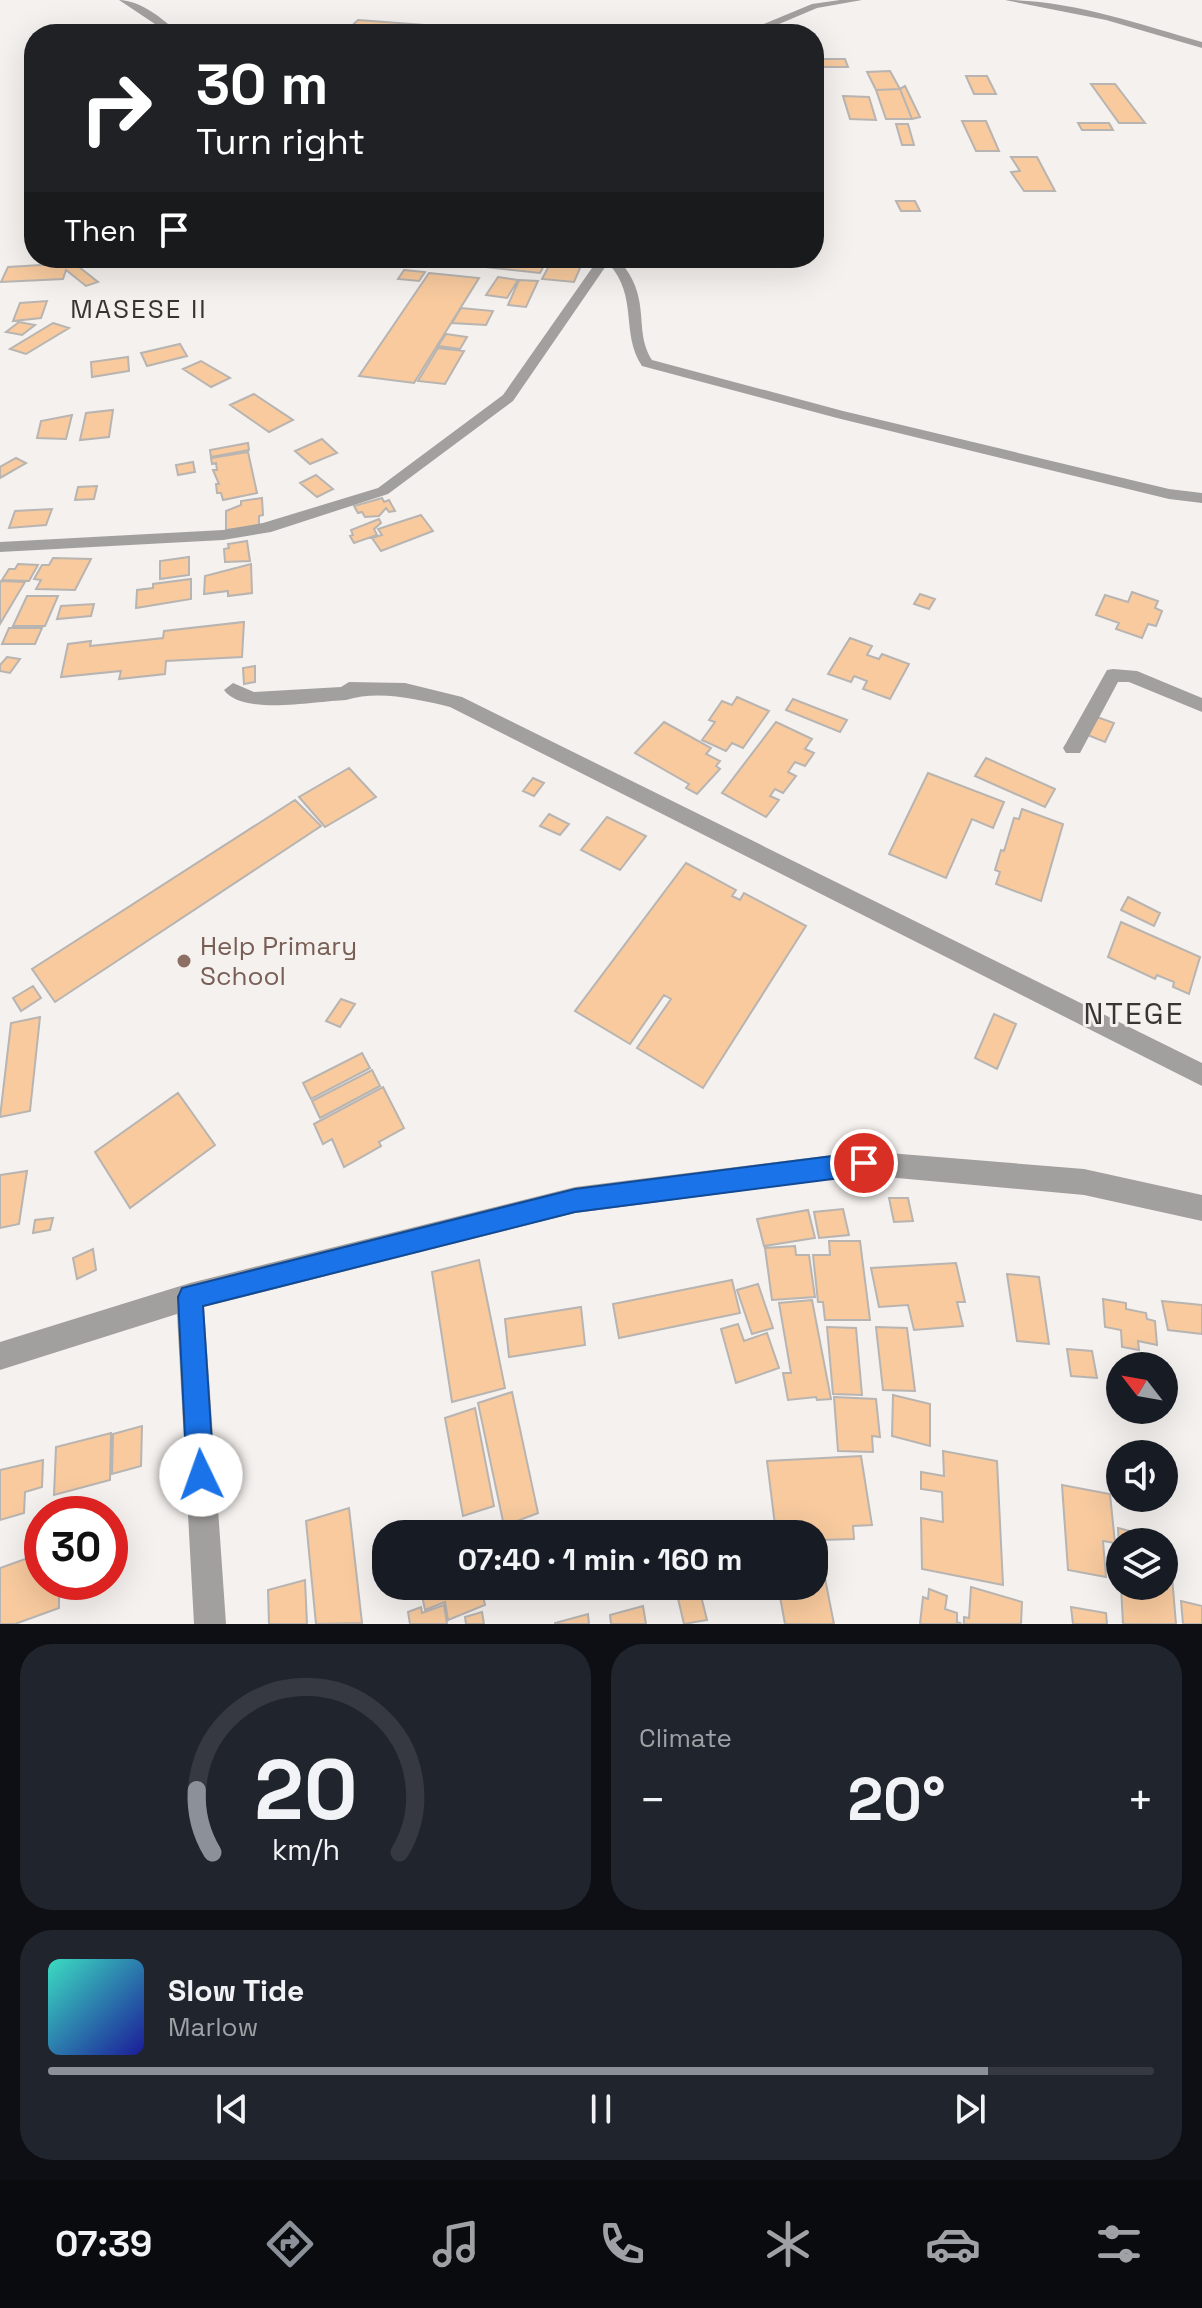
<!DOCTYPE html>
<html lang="en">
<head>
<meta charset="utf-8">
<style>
	:root { --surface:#171b24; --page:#20242c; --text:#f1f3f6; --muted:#9ea1a6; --line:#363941; --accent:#8c9099 }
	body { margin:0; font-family:"Space Grotesk",sans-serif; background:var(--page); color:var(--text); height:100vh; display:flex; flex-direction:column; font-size:30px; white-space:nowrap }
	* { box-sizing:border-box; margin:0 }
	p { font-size:26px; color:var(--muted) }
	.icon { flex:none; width:44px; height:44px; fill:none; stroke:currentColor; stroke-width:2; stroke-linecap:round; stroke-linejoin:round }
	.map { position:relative; height:1624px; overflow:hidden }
	.drawer { display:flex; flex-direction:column; gap:20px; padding:20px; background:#0d0f14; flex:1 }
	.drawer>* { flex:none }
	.banner { position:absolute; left:24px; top:24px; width:800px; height:244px; border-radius:32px; box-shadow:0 8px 32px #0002; background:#202124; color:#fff; overflow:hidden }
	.needle { width:52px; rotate:301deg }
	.tools { position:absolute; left:1106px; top:1352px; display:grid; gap:16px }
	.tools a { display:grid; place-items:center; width:72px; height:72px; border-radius:50%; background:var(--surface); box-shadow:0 8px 32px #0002; font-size:40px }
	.speed { position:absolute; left:24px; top:1496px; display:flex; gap:16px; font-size:40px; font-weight:700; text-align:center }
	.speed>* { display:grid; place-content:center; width:104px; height:104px; border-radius:50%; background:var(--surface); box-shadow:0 8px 32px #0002; line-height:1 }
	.speed .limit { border:12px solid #d22; background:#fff; color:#111 }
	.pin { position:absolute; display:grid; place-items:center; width:68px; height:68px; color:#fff; margin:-34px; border:4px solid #fff; border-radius:50%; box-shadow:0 2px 8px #0007 }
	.me { position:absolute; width:88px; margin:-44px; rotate:357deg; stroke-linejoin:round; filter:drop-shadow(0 0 6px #0008) }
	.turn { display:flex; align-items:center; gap:28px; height:168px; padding:0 40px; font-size:36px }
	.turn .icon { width:104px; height:104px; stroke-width:2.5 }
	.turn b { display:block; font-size:56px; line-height:68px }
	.then { display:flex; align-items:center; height:76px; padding:0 40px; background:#0003; gap:16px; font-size:30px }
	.big { font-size:60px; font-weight:800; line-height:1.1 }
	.drawer .widget { flex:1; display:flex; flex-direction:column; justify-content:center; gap:12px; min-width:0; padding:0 28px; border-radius:32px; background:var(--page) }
	.drawer .dial { align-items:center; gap:0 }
	.dial svg { height:208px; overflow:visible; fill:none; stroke:var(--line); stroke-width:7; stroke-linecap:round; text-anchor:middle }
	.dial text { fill:var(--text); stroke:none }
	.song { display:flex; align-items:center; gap:24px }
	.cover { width:96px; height:96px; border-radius:12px; background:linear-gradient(135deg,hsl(170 70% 55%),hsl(240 70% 35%)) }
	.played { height:8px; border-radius:4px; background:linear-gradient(90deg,var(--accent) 85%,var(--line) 85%) }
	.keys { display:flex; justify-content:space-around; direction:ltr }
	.heat { display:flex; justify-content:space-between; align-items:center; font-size:44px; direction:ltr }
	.drawer .tiles { flex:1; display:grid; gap:20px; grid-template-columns:1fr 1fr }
	.widget:last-child { grid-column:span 2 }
	.trip { position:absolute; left:372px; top:1520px; width:456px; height:80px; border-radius:32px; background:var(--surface); box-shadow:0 8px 32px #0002; font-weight:800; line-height:80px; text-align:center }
	.tab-bar { display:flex; height:128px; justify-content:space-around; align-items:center; background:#090b0e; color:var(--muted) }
	.tab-bar .icon { width:56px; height:56px }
	.tab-bar .active { color:var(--accent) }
	.tab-bar b { font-size:36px; color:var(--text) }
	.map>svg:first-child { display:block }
	.building { fill:#f8ca9e; stroke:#b8b4b1; stroke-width:2 }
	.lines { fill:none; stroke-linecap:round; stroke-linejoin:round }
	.minor { fill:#a2a09f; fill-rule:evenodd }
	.route { fill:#1a73e8; stroke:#114b97; stroke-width:2 }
	.education-dot { fill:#8d6e63; stroke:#f5f1ee; stroke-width:3 }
	.labels { text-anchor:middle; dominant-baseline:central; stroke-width:6; stroke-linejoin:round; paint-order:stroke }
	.far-quarter-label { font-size:26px; letter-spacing:2px; fill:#383533; stroke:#f5f1ee }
	.education-label { font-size:26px; fill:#785e54; stroke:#f5f1ee; text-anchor:start }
	.quarter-label { font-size:30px; letter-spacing:2px; fill:#383533; stroke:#f5f1ee }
</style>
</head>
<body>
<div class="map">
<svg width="1202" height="1624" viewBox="0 0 1202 1624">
	<rect width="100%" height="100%" fill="#f5f1ee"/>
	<path class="building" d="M358,20L439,26L431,34H343Z
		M814,59H845L848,67H816Z
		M890,71L900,89L876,90L867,72Z
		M966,76H987L996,94H974Z
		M1091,84H1115L1145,123H1119Z
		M905,86L920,117L912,119L900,89Z
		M900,89L912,119H886L876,90Z
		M843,96L869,97L876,120L850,119Z
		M962,121H986L999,151H976Z
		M1078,123H1109L1113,130H1082Z
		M896,124H908L914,145H902Z
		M1011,157H1037L1055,191H1024L1011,172L1020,171Z
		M896,201H915L920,211H901Z
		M491,258H505L546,262L540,273L485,267Z
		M74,263L98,282L86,286L66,270L63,279L1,282L8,267Z
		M550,264L581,266L574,282L542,279Z
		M404,270L425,272L419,281L398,279Z
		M429,273L479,278L414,383L359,376Z
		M498,277L518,280L507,298L486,295Z
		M519,280L538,281L526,307L508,305Z
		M47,301L41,318L13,321L20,303Z
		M461,308L493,311L486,325L452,323Z
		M19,322L35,325L22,335L6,332Z
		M53,323L69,328L26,354L10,349Z
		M446,334L467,337L460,349L438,346Z
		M180,344L187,356L147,366L141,353Z
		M438,348L464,351L445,384L418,381Z
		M128,357L129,371L92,377L91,362Z
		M201,361L230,378L211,387L183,369Z
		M254,394L293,420L269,432L230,405Z
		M113,410L109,437L80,440L86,413Z
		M72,415L66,439L37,438L41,421Z
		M322,439L337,453L310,464L295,451Z
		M248,443L249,450L211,457L210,450Z
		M248,452L257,493L223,500L221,493H217L216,484H219L213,470H217L216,463L212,464L211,458Z
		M16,458L26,463L0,478V467Z
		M193,462L195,472L178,475L176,465Z
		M316,475L333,489L317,497L300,483Z
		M97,486L94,499L75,500L78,487Z
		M262,498L263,515L259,516V526L226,530V511L241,505V501Z
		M382,498L384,502L389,500L395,511L389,512L386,508L379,516L365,517L362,512L358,513L354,506Z
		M52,509L46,525L9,528L15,511Z
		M421,515L433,531L381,551L372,538L382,535L378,529Z
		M379,519L381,523L374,529L377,535L354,543L350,536L353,535L351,530Z
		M247,541L250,561L225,562L224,549L229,548L228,544Z
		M189,557V575L160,579V561Z
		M53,558L91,559L75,590L36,589L41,580L34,579L42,565H49Z
		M18,564L38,565L29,581L2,580L9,569H15Z
		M251,564L252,593L228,596V591L204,594L205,576Z
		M191,579V599L136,608L137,590L153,588V584Z
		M1,581L25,582L0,624V583Z
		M1132,592L1158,601L1155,608L1162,611L1156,626L1148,624L1142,638L1116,629L1119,623L1096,615L1105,595L1128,602Z
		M920,594L935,599L929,609L914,604Z
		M27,596H58L45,626H13Z
		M94,604L91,616L57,619L61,606Z
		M244,622L242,657L166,661L165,674L119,679L121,671L61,677L68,644L91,641L90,646L163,638L164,631Z
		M9,628H42L35,644H2Z
		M850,638L872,646L867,655L879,659L882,654L909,664L890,699L863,689L867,681L854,676L851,682L828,674Z
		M7,657L20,659L10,673L0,671V665Z
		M255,666V682L244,684L243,668Z
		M737,697L769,711L743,748L732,743L726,751L702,740L715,722L709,720L722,701L732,705Z
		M793,699L847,720L840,732L786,710Z
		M1094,716L1114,723L1105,742L1085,734Z
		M664,722L711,748L706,754L720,761L716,766L720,769L697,794L686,788L689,784L635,753Z
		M776,722L812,739L805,749L814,753L805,766L795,762L788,772L796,776L783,793L775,789L770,796L779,800L766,817L722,793Z
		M986,758L1055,789L1045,807L975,776Z
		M349,768L376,797L325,827L299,797Z
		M928,773L1004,802L993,828L972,819L946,878L889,854Z
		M533,778L544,783L534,796L523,791Z
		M295,800L321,826L55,1002L32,969Z
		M1022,809L1063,824L1041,901L996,884L1000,872L995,870L1001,850L1004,851L1014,818L1019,819Z
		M549,814L569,824L560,835L540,826Z
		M607,817L646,836L620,870L581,850Z
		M686,863L736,890L732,896L740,900L744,893L806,926L703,1088L637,1048L671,999L664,995L630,1044L575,1011Z
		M1128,897L1160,913L1154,926L1121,910Z
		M1121,922L1200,957L1189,994L1173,987L1174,982L1157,975L1155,979L1108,957Z
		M33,986L41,998L21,1011L13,998Z
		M341,999L355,1004L340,1027L326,1021Z
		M994,1014L1016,1024L997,1069L975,1058Z
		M40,1017L30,1111L0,1117L11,1023Z
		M362,1053L370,1068L311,1099L303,1083Z
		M372,1070L380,1086L320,1118L312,1101Z
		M383,1087L404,1128L379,1142L381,1146L344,1167L332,1139L323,1144L314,1124Z
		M178,1093L215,1145L130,1208L95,1152Z
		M27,1171L19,1224L0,1228V1175Z
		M889,1198H908L913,1221L894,1222Z
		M843,1209L849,1235L819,1238L814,1212Z
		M808,1210L815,1238L764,1246L757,1219Z
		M53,1218L50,1230L33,1233L35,1220Z
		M829,1241H860L870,1320H825L823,1302H818L813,1255H830Z
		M795,1246L796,1255H809L815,1297L772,1300L765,1248Z
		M93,1249L96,1270L77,1279L73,1258Z
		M479,1260L505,1388L452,1402L432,1272Z
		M956,1263L965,1302H957L963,1326L914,1330L908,1305L879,1307L871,1268Z
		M1007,1274L1039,1277L1049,1344L1017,1341Z
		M732,1280L740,1313L619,1338L613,1304Z
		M758,1284L773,1328L752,1334L737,1290Z
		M1103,1299L1126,1303V1309L1146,1313L1147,1319L1155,1321L1157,1345L1138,1341L1139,1350L1122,1347L1121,1330L1105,1327Z
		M812,1300L831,1399L817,1400L816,1397L788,1400L783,1373H791L779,1303Z
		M1162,1301L1202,1305V1334L1168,1330Z
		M581,1307L585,1345L509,1357L505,1319Z
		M738,1324L744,1341L767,1333L779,1368L736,1383L721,1329Z
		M827,1327L856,1328L862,1395L833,1394Z
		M876,1327L907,1328L915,1391L883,1390Z
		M1067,1349L1092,1351L1097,1378L1071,1376Z
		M512,1392L538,1513L504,1526L478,1403Z
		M893,1395L930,1404V1446L892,1436Z
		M834,1397L876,1399L880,1437L872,1436L873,1452L838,1451Z
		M475,1408L494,1506L463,1516L445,1418Z
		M142,1426L141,1466L112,1474L113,1434Z
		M111,1433L110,1480L54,1495L56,1447Z
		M943,1451L997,1461L1003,1585L922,1569L921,1518L943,1522L942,1492L921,1489V1472L944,1476Z
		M861,1456L872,1525L853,1526L854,1539L820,1540L818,1530L776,1533L767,1461Z
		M43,1460L42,1487L25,1492L24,1513L0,1520V1470Z
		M1062,1485L1110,1494L1115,1543L1103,1541L1106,1577L1068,1570Z
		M349,1508L362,1623L316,1624L306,1521Z
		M1118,1528L1169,1541L1176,1624H1123L1121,1586H1164V1542H1120V1565Z
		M816,1533L834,1624H785L778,1586H814V1534H811Z
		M42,1553V1582H59V1608L15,1624H0V1568Z
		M305,1580L307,1624H269L268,1590Z
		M420,1586H481L485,1605L448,1620L445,1602L425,1610Z
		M675,1586H709V1589L700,1592L707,1620L684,1624Z
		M971,1587L1022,1602L1021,1624H964V1617L969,1618Z
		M929,1589L947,1596L945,1609L957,1613V1622L962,1624H920L923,1597L928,1599Z
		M1181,1601L1202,1606V1624H1183Z
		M444,1605L447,1624H410L408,1612L421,1607L422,1613Z
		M643,1606L646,1624H611L610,1615Z
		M1071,1607L1106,1613L1107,1624H1073Z
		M482,1612L484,1624H466L465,1617Z
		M588,1614L589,1624H555V1623Z"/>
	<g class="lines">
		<path class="minor" d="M119,0C140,0 165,20 179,34H170Z
			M840,0H862L817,8L765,30L762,34H754L759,26L812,4Z
			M1005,0C1071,0 1139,24 1202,42V48L1106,20Z
			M599,258H617C654,298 632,328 652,360L843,411L1169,489L1202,493V503L1169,499L837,418L642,366C620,333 639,296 608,263L513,401L388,494L271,532L223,540L0,552V542L223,530L263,523L378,488L503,395Z
			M1113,669L1137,671L1202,698V712L1129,682H1118L1080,753H1066L1063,748L1066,743L1107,670Z
			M349,682L405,683L462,697L1202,1063V1086L450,707C416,699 379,690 346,700C316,701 242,716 224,690L233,683L254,692L341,687Z
			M864,1151L1084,1169L1202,1195V1221L1084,1195L864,1175L575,1213L204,1307L226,1624H194L177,1314L0,1370V1342L190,1283L575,1187Z"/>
	</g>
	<path class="route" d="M864,1152L872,1155L875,1163L872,1171L864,1175L575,1212L203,1306L214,1475L210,1485L201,1489L191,1485L187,1475L178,1297L182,1288L575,1189Z"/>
	<circle class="education-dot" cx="184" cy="961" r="8"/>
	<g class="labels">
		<g class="far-quarter-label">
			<text x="139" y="309">MASESE II</text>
		</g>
		<g class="education-label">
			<text x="200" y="946">Help Primary<tspan x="200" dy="30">School</tspan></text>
		</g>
		<g class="quarter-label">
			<text x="1134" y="1013">NTEGE</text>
		</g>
	</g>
</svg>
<div class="tools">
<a><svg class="needle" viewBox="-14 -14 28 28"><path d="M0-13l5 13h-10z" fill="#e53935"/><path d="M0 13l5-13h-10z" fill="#9ea1a6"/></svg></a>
<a><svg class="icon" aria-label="sound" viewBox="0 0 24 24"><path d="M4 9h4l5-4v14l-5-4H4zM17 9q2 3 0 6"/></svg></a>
<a><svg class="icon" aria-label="layers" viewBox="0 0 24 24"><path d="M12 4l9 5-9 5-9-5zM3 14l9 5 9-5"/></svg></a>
</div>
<div class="speed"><div class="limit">30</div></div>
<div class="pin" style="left:864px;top:1163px;background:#d93025"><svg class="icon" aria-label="arrive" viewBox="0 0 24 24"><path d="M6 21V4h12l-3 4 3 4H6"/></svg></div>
<svg class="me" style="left:201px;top:1475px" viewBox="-20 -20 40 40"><circle r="19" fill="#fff"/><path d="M0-13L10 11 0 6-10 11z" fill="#1a73e8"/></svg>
<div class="trip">07:40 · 1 min · 160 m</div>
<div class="banner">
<div class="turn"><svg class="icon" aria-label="right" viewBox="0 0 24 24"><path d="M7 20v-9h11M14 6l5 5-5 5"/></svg><div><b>30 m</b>Turn right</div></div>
<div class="then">Then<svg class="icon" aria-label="arrive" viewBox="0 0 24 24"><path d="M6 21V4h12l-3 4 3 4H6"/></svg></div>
</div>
</div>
<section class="drawer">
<div class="tiles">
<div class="widget dial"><svg viewBox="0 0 100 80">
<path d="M14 69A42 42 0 1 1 86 69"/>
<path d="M14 69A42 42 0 0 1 8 45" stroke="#8c9099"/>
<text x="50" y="56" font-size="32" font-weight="700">20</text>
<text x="50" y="72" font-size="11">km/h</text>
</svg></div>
<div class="widget"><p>Climate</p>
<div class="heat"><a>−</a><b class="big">20°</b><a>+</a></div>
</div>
<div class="widget">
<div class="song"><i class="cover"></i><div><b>Slow Tide</b><p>Marlow</p></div></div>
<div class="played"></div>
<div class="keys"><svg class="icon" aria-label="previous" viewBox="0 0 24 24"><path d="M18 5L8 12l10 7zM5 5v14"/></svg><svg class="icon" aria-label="pause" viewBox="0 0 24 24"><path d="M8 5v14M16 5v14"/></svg><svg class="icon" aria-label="next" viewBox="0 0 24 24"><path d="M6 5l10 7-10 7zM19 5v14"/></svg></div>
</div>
</div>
</section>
<nav class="tab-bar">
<b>07:39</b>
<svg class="icon active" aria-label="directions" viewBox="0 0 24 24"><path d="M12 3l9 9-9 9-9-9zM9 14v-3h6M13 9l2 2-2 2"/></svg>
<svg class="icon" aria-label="music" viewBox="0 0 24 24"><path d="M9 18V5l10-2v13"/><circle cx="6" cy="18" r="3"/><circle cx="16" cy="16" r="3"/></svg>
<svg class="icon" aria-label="phone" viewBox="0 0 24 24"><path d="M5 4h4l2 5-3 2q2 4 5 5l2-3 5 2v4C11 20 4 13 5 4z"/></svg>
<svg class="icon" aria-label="climate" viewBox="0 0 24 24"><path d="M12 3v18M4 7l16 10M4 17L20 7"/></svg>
<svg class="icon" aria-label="car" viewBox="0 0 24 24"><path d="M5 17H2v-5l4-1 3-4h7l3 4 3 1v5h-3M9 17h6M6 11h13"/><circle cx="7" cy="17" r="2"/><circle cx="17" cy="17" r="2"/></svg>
<svg class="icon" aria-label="filters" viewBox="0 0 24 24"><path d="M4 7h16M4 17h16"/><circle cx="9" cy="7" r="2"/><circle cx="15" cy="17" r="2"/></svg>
</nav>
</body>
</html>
